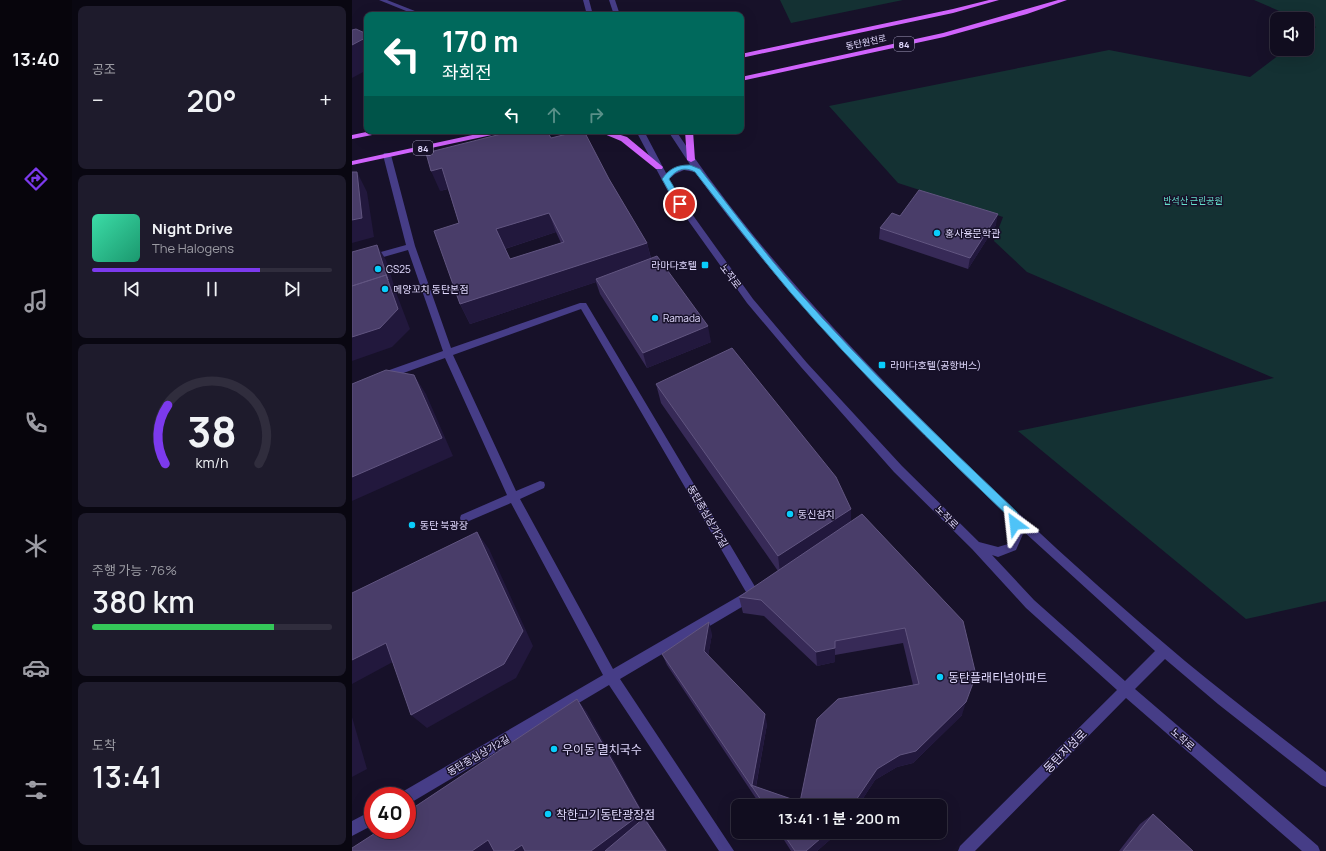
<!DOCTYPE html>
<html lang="ko">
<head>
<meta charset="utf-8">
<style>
	:root { --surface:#110d1f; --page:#1e1b2c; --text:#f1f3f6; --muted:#9c9ca4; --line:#302d3d; --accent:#7c3aed }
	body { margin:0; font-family:Manrope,"Noto Sans KR",sans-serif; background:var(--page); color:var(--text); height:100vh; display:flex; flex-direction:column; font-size:15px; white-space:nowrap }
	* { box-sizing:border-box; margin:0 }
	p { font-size:13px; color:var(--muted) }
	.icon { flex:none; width:22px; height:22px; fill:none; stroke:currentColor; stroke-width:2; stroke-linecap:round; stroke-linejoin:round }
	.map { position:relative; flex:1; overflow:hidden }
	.side { display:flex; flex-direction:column; gap:6px; padding:6px; background:#090711; width:280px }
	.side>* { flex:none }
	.guide { position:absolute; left:12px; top:12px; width:380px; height:122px; border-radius:8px; box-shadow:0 4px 16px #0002,0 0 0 1px var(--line); background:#00695c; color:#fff; overflow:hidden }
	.fabs { position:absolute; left:918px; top:12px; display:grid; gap:8px }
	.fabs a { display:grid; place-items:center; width:44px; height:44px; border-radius:8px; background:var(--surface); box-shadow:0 4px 16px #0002,0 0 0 1px var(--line); font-size:20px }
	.speed { position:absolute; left:12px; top:787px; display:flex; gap:8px; font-size:20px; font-weight:700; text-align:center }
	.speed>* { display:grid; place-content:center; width:52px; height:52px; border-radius:50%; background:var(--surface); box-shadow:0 4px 16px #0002,0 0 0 1px var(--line); line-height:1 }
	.speed .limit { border:6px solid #d22; background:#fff; color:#111 }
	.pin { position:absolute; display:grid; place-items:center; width:34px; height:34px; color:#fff; margin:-17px; border:2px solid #fff; border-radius:50%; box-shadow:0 1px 4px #0007 }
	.me { position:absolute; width:44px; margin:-22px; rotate:330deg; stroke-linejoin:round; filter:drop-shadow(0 0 3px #0008) }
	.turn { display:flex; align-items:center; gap:14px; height:84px; padding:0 12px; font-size:18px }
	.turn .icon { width:52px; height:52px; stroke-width:2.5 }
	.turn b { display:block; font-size:28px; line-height:34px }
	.lanes { display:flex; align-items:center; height:38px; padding:0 12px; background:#0003; justify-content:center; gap:20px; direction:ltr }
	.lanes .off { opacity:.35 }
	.big { font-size:30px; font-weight:600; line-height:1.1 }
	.side .card { flex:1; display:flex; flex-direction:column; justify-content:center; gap:6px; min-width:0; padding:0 14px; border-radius:8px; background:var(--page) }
	.side .dial { align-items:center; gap:0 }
	.dial svg { height:104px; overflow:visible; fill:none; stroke:var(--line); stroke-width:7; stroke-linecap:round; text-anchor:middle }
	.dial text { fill:var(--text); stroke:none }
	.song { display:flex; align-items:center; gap:12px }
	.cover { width:48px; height:48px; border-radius:6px; background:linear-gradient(135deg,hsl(160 70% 55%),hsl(160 70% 35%)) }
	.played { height:4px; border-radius:2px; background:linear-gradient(90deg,var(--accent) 70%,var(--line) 70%) }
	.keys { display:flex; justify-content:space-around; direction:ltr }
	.heat { display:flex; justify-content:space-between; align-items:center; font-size:22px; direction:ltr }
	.charge { height:6px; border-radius:3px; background:linear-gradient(90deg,#34c759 76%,var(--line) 0) }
	.trip { position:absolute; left:379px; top:799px; width:216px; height:40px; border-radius:8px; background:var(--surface); box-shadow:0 4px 16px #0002,0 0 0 1px var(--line); font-weight:600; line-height:40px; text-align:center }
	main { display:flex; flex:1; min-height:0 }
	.dock { display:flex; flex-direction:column; width:72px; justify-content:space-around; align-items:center; background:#07050c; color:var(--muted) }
	.dock .icon { width:28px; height:28px }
	.dock .current { color:var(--accent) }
	.dock b { font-size:18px; color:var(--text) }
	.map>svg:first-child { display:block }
	.green { fill:#143133 }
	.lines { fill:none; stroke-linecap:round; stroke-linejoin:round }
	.minor { fill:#463d87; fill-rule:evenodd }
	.major { fill:#d063fc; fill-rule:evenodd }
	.wall { fill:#372a57; fill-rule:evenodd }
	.shaded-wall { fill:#22183d }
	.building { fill:#493d69; stroke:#615580; fill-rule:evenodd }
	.route { fill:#4fc3f7; stroke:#337fa1 }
	.poi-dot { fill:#09cdfb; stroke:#171129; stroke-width:1.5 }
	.labels { text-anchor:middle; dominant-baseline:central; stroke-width:3; stroke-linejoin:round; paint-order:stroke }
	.far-street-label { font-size:9px; fill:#e1d9fe; stroke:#171129 }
	.shield { fill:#171129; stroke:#a49dbe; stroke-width:1 }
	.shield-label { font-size:9px; font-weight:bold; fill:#e1d9fe }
	.far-park-label { font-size:9px; fill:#65dfcb; stroke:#171129 }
	.poi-label { font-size:10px; fill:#e1d9fe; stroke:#171129; text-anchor:start }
	.street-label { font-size:10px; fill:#e1d9fe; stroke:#171129 }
	.near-poi-label { font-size:12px; fill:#e1d9fe; stroke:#171129; text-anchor:start }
	.near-street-label { font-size:12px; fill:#e1d9fe; stroke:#171129 }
</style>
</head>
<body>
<main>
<nav class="dock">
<b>13:40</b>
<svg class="icon current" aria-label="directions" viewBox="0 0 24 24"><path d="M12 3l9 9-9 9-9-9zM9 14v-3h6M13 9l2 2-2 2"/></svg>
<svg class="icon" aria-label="music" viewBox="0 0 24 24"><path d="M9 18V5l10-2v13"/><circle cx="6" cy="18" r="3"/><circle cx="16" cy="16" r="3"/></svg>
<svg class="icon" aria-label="phone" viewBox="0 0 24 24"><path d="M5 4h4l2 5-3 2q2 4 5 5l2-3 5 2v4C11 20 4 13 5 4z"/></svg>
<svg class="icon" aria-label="climate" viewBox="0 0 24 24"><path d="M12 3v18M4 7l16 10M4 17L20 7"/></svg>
<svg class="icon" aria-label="car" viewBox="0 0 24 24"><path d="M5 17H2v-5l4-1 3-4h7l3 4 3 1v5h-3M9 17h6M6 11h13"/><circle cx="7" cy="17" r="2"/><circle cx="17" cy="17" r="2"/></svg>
<svg class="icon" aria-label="filters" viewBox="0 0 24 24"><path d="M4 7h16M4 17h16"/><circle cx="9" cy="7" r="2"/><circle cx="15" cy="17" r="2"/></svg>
</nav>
<section class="side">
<div class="card"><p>공조</p>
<div class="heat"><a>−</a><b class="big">20°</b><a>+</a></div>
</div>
<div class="card">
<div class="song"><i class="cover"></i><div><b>Night Drive</b><p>The Halogens</p></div></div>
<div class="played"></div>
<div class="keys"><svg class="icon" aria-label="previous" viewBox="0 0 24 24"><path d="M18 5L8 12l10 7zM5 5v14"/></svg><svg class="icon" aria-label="pause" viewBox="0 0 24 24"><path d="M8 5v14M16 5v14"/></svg><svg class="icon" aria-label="next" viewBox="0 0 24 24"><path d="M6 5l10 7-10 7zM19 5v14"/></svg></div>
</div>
<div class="card dial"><svg viewBox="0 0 100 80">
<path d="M14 69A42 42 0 1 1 86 69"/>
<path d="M14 69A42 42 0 0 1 16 24" stroke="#7c3aed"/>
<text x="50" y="56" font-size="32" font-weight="700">38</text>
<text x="50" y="72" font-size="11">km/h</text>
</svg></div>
<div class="card"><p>주행 가능 · 76%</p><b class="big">380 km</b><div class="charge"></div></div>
<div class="card"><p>도착</p><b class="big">13:41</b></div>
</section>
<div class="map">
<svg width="974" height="851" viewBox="0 0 974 851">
	<rect width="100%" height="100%" fill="#171129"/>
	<path class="green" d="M428,0H551L439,23Z
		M902,0H974V601L894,619L666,431L922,378L675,272L642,241L651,217L546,183L477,106L757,50L898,77L935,49H955V34L964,27L955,23V19H946Z"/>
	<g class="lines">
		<path class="minor" d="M27,0H35L73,15H64Z
			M231,0H237L241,15H235Z
			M257,0H263L268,15H262Z
			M284,131H292L314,173L325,167L339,166L316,131H324C391,231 471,319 555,405C644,494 736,580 833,661C879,699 927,735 974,772V787L969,785L866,704L813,659L783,689L966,846L968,851H950L774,698L623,851H606L608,846L765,690L674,608L620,549L542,472L449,367L395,303L318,195ZM332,170L343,172C434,298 544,410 657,517L659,534L656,544L646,547L627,542L550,466L455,363L401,299L325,193L317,179L323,174ZM670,530L803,651L773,681L682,600L640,555L646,557L664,550L671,534Z
			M32,153H38L39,155L63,246L99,348L228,303H234L405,590L407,594L405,598L268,679L382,851H367L257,685L60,802L55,804V796H49L50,792L251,675L159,503L117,521L113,523L109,521L108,518L109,515L155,495L93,358L32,380L27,376L29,373L91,351L56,250L0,266V260L54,245L31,155ZM229,309L394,592L261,669L168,499L192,488L193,485L192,482L188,481L164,491L101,355Z
			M21,810V825L0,836V821Z"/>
		<path class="major" d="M637,0H647L601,13L389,58V54L601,9Z
			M706,0H715L675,14L592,37L389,81V77L591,33Z
			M19,131H34L30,133L0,139V135Z
			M139,131H153L149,133L0,165V161Z
			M245,131H256L275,137L311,167L310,169H304L269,141Z
			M333,131H341L343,160L339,162L335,160Z"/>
	</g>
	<path class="wall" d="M199,138L257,179L295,243L299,258L359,342L295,368L248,294L244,282L118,324L108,304L107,223L96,189L88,191ZM204,232L209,243L158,259L153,249Z
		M644,225L616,269L527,239L528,228Z
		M304,384L499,509V521L610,715L561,763L545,767L523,780L506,806H409L315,665L310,654L360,634L356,656L415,724L404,787L448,802L561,685L551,643L483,655V662L465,666L412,616L391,613L387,597L426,571L309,403Z
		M801,814L841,851H767L788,824Z
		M427,832H487L465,851H439Z"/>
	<path class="shaded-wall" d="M15,37V70L0,78V45Z
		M90,168L99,188L88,191L79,171Z
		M5,172L15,192L22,237L0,243V220Z
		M197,213L204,232L152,249L144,229Z
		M646,214L644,225L616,269L618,258Z
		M295,243L300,263L244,279V282L118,324L108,304Z
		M25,245L34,260L45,295L58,329L40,347L0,361V337Z
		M356,326L359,342L295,368L291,353Z
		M62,375L74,394L101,456L0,501V477Z
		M499,509V526L428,573L426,556Z
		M125,532L137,549L181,646L164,678L75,728L59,715Z
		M357,622L360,634L355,662L352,651Z
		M483,641V662L465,666L464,652Z
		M34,643L50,657L0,684V660Z
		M225,699L235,712L297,823V824L316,851H239Z
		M614,702L610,715L561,763L545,767L523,780L506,806H500L525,769Z
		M413,714L415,724L403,791L400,786Z
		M0,717L15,769L0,777Z
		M476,832H487L465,851H454Z
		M136,840L147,851H120Z
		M170,845L179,851H161Z"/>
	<path class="building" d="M4,29L15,34V37L0,45V30Z
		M161,131H195L199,138L227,131H232L257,179L295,243L108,304L82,231L107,223L90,168L79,171L74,153ZM197,213L212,242L158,259L144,229Z
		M0,172H5L10,218L0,220Z
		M567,190L646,214L618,258L528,228L540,213L548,216Z
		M25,245L36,280L34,275L0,286V252Z
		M305,256L356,326L291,353L244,279Z
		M34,275L46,309L28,328L0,337V286Z
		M380,348L484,477L499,509L426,556L304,384Z
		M34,370L62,375L90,438L0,477V384Z
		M510,514L611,621L624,675L614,702L564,751L548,755L525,769L500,806H413L399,785L448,802L465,719L486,699L567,684L553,628L483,641V648L464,652L409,600L387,597Z
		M125,532L171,631L152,664L59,715L34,643L0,660V593Z
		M357,622L352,651L413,714L400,785H399L400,787L310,654Z
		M225,699L290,813L239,851H173L170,845L161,851H142L136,840L120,851H0V848L28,830H55V812Z
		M801,814L841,851H771Z
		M292,818L314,851H253Z
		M430,832H476L454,851H443Z"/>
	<path class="route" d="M338,165L348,169C380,210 411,251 445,290C514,368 590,441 665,512L668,524L667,528L663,529L659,528L657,517C582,445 507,372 439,293C406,254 375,213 343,172C332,166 324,170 317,179L332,204L331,206H325L310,179C318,168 325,165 338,165Z"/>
	<g class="poi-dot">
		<circle cx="585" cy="233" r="4"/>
		<rect x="349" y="261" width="8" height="8" rx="2"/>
		<circle cx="26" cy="269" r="4"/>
		<circle cx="33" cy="289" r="4"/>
		<circle cx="303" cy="318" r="4"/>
		<rect x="526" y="361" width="8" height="8" rx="2"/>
		<circle cx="438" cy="514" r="4"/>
		<circle cx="60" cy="525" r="4"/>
		<circle cx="588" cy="677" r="4"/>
		<circle cx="202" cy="749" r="4"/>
		<circle cx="196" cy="814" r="4"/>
	</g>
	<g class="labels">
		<g class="far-street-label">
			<text transform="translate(514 42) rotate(-12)">동탄원천로</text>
		</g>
		<g class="shield">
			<rect x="542" y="37" width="20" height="14" rx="3"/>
			<rect x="61" y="141" width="20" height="14" rx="3"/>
		</g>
		<g class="shield-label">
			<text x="552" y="44">84</text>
			<text x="71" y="148">84</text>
		</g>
		<g class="far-park-label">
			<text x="841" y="200">반석산 근린공원</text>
		</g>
		<g class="poi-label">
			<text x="593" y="233">홍사용문학관</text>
			<text x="345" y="265" text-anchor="end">라마다호텔</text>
			<text x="34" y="269">GS25</text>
			<text x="41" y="289">메양꼬치 동탄본점</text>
			<text x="311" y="318">Ramada</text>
			<text x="538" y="365">라마다호텔(공항버스)</text>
			<text x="446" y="514">동신참치</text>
			<text x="68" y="525">동탄 북광장</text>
		</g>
		<g class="street-label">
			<text transform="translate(379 276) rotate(53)">노작로</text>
			<text transform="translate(356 516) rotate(60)">동탄중심상가2길</text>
			<text transform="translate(595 517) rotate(45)">노작로</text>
			<text transform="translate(831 739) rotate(41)">노작로</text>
			<text transform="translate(126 755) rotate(-30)">동탄중심상가2길</text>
		</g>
		<g class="near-poi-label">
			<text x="596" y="677">동탄플래티넘아파트</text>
			<text x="210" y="749">우이동 멸치국수</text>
			<text x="204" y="814">착한고기동탄광장점</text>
		</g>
		<g class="near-street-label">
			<text transform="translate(713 751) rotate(-45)">동탄지성로</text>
		</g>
	</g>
</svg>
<div class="fabs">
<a><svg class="icon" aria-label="sound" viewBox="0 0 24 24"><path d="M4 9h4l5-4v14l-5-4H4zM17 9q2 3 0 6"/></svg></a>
</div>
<div class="speed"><div class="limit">40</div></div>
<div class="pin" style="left:328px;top:204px;background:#d93025"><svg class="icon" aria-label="arrive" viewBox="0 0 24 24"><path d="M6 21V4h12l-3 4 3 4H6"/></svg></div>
<svg class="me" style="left:663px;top:524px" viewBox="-20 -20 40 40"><path d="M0-17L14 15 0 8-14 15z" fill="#4fc3f7" stroke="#fff" stroke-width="4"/></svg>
<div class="trip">13:41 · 1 분 · 200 m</div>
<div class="guide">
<div class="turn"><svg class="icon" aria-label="left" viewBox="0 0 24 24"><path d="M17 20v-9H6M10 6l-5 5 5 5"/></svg><div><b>170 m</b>좌회전</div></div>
<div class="lanes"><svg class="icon" aria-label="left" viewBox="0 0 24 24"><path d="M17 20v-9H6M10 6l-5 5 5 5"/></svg><svg class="icon off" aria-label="ahead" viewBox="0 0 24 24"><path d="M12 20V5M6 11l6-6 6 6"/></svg><svg class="icon off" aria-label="right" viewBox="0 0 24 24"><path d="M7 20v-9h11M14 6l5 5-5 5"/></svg></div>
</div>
</div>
</main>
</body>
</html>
